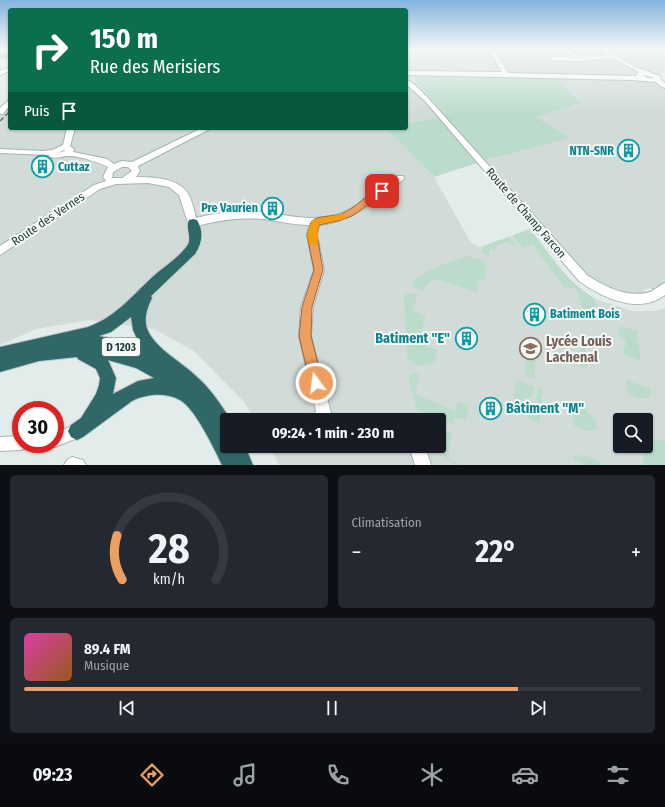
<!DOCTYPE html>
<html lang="fr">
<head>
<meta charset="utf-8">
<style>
	:root { --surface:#171b24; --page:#242831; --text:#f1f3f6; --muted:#9ea1a6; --line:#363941; --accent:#ec9f60 }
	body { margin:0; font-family:"Fira Sans Condensed",sans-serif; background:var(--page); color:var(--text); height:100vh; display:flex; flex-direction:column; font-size:15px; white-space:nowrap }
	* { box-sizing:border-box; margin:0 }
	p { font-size:13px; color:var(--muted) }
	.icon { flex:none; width:22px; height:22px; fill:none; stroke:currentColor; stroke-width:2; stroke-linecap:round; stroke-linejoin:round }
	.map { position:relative; height:465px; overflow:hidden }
	.panel { display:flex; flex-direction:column; gap:10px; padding:10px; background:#0d0f14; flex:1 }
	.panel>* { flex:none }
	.guide { position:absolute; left:8px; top:8px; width:400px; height:122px; border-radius:4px; box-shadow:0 1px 3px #0004; background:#0b6e4f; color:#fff; overflow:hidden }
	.buttons { position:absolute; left:613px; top:413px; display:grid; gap:8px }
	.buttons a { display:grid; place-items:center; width:40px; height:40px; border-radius:4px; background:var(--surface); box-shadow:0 1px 3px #0004; font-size:20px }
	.speed { position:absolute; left:12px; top:401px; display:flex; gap:8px; font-size:20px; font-weight:700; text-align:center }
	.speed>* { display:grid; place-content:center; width:52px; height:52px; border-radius:50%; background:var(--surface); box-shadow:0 1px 3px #0004; line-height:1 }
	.speed .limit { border:6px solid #d22; background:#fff; color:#111 }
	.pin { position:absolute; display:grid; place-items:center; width:34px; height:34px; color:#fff; margin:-17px; border-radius:8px; box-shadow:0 2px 6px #0006 }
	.me { position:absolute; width:44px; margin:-22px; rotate:346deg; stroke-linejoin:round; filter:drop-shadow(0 0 3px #0008) }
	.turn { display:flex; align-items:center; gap:14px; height:84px; padding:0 16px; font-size:18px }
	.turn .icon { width:52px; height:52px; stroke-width:2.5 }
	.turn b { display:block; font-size:28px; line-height:34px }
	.then { display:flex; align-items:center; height:38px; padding:0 16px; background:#0003; gap:8px; font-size:15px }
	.big { font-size:30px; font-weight:700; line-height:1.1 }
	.panel .tile { flex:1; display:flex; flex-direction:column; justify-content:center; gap:6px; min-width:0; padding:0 14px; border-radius:6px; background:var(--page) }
	.panel .dial { align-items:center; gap:0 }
	.dial svg { height:104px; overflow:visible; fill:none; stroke:var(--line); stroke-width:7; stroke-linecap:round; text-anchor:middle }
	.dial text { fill:var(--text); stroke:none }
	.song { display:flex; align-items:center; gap:12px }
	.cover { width:48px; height:48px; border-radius:6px; background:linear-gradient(135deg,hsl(320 70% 55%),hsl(30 70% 35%)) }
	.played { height:4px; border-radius:2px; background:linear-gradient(90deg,var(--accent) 80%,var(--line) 80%) }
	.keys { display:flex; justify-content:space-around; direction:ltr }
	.heat { display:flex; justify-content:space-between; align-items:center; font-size:22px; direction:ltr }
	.panel .tiles { flex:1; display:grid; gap:10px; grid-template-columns:1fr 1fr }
	.tile:last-child { grid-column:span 2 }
	.trip { position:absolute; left:220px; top:413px; width:226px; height:40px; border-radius:4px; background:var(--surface); box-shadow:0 1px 3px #0004; font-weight:700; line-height:40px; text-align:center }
	.tabs { display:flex; height:64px; justify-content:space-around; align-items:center; background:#090b0e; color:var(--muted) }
	.tabs .icon { width:28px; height:28px }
	.tabs .selected { color:var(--accent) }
	.tabs b { font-size:18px; color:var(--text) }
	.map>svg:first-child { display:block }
	.built { fill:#d1dcd9; fill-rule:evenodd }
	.green { fill:#bcdccb }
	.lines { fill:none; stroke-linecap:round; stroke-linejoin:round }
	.minor-casing { stroke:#a5b4b2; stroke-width:2 }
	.major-casing { stroke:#c1c8c8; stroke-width:2 }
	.highway-casing { stroke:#c1c8c8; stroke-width:2 }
	.minor { fill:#fff; fill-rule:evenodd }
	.major { fill:#69a09d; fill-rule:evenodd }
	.highway { fill:#306867; fill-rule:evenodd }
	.rail { stroke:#5d7876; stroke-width:1.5; stroke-dasharray:5 2.5; stroke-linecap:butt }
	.route { fill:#ec9f60; stroke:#99673e }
	.slow { fill:#f59e0b }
	.labels { text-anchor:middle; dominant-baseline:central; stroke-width:4; stroke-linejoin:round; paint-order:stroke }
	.shield { fill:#f3f9f7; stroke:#617573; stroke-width:1 }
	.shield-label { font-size:11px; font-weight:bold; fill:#233c3b }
	.culture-label { font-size:12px; font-weight:bold; fill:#0d838f; stroke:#f3f9f7; text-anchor:end }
	.street-label { font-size:12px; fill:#233c3b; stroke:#f3f9f7 }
	.near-culture-label { font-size:14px; font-weight:bold; fill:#0d838f; stroke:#f3f9f7; text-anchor:end }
	.near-education-label { font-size:14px; font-weight:bold; fill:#785e54; stroke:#f3f9f7; text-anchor:start }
</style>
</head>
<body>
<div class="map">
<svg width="665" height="465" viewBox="0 0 665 465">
	<rect width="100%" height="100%" fill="#e2ecea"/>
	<path class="built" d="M406,49H665V71L649,77L665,87V297L650,288L644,289L645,292L632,294L614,291L582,273L483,161L569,138L536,117L581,101L571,95L556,77L415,81L446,115L406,124Z
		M10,106V128H391L388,129L434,177L471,243L480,247L530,229L565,275L576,285L595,299L633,311H655L665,308V465H279L269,446H439V420H255L245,403L194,351L154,329L90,320L36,329L0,345V115ZM620,420H646V446H620Z"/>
	<path class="green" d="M425,75L556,77L571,95L582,102L536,117L570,138L483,161L434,177L387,129L406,128V124L446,115L415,81L416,77Z
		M530,229C550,255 567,282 595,299L597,315L599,318L584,312L577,290L574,287L571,288L564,287L533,245L526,246L525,248L521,247L513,235Z
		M508,237L517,246L505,242L496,246L495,251L490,249L489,256L481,252L482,248L491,243Z
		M466,256C473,257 483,258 487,265L484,281L479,280L477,292L435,279L427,284L424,290L414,288L412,283C421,270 451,262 466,256Z
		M410,293L417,295L413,311L426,316L418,343L437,350L435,362C423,367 416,367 407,358L404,297L406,294Z
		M622,326L637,331L641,361L624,355L623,347L626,346L625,339L622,338L618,331Z
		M580,334L585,336L587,369L541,353L540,351L581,366Z
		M527,340C530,341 534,341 535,345C539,355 533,369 535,379L525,375Z
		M413,373L420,375L415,394L455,411L458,401L469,406L466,420L455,417L453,424L421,411L416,407L409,380L410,376Z
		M516,380L535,387L531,397L523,400L525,407L524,417L512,412Z
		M626,380L650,388L651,392L648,398H638L627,394Z
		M539,389L542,390L540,423L528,419L529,412H534L538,409V404L536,398Z
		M574,403L587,407V412L596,421L597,429L589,431L574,426Z
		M439,430L452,433L448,459L462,465C449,465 443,455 436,446H439Z
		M659,440L665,441V465H644L642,449L647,444Z
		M574,454L581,457L582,454L597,460L601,465H586L574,460Z"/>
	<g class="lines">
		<defs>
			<path id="minor" d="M488,49H494L508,73L637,76L636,75L639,72L612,58L581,61H553L550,59L553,57H574L559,49H566L582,57L607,55L598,49H605L633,66L660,76L661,80L665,83V88L662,87L656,82L632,80L406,75V71L502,72ZM643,75L655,78H647Z
				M10,67V71L0,75V71Z
				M406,79L415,85L428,98L587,275C604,286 624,297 646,293C653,292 658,286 665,283V295C638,315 603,298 579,281L424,100L406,84Z
				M10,99V105L3,114H0V108Z
				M67,128H75L70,146L74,149L73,152L107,159L114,164L122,161L132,162L202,128H212L138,166L140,171L136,177C152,177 177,178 187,192C192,199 194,210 196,218C219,212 240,210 263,212C287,215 311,222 335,215C359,209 377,189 397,176H403L404,178L403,180C376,199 354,222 319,225L317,235L324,270L313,307L311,336L331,413L327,420H311L316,411L299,336L301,307L314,270L307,235L309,225C294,225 279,221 263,219C239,217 217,220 193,227L190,226L188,223L179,195L169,187L148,183L116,184L100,189L0,255V246L94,185L106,181L103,177L108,167C101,163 76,155 69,156C60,156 60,159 50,157L49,155L0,153V149L43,151L52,150L63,145ZM64,150L65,151L58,153ZM122,167H128L132,171L122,178H112L113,172Z
				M77,424L82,426L84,431L82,436L55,447L50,445L49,444H55V433Z
				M21,436V444H28L26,448L21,450L0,451V437Z
				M409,446H425L431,465H415Z
				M72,457L83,460L86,465H64L67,460Z"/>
			<path id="major" d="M10,53V57L0,58V54Z"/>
			<path id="highway" d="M193,219L197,220C204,232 202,243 195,254L151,296L152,298C147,308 143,320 148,331C157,350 182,362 197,377C211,389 221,405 231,420H227V446H245L253,465H222C215,450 195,408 180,400C165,392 146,394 132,401L83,437L77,440L71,437L68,431L71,425L81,418L96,394L99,385L100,378L96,369L78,359L77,357L39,361L0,372V347L88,327C118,316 134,293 157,273C167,265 180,256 187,246C193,238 185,228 189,220ZM131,317L133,330L140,345L99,336L111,332ZM108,360L136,368L154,378L138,381L113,394L116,378Z"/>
		</defs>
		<use href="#minor" class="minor-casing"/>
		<use href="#major" class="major-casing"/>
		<use href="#highway" class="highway-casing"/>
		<use href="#minor" class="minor"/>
		<use href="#major" class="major"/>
		<use href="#highway" class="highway"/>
		<path class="rail" d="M0,121L10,111"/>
	</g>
	<linearGradient id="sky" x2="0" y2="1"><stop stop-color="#83b5de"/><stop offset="0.43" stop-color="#f2f6f6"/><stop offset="1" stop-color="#f2f6f6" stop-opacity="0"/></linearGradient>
	<rect width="665" height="114" fill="url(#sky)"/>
	<path class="route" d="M382,188L385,189L386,191L385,193L352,216L338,221L319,225L317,235L323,270L312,307L311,336L323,383L321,387L316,389L312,387L310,383L299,336L302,307L314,270L307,235L311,222C316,215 333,217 341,214C356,208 367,193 382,188Z"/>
	<path class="slow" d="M342,214H345L346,217L345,219L319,224C318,230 318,242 317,245H310L307,235L312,220Z"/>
	<defs>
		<symbol id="building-ring" viewBox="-11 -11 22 22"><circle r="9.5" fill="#f3f9f7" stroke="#0f9aa8" stroke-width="1.5"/><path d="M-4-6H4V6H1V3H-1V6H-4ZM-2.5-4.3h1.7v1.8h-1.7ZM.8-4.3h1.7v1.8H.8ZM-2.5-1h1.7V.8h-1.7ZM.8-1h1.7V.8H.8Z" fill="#0f9aa8"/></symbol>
		<symbol id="school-ring" viewBox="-11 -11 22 22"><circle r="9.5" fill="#f3f9f7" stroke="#8d6e63" stroke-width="1.5"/><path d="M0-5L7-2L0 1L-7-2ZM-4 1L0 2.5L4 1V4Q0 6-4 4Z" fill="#8d6e63"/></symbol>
	</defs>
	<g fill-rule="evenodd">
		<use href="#building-ring" x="616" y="138" width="25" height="25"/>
		<use href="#building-ring" x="30" y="154" width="25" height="25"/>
		<use href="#building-ring" x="260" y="196" width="25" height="25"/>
		<use href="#building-ring" x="522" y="302" width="25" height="25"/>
		<use href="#building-ring" x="454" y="326" width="25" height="25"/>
		<use href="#school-ring" x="518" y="336" width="25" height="25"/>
		<use href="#building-ring" x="478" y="396" width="25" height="25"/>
	</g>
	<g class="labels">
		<rect class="shield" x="102" y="338" width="38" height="18" rx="3"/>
		<g class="shield-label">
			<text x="121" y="347">D 1203</text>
		</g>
		<g class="culture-label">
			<text x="614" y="151">NTN-SNR</text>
			<text x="58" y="167" text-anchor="start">Cuttaz</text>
			<text x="258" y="208">Pre Vaurien</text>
			<text x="550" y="314" text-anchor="start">Batiment Bois</text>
		</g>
		<g class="street-label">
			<text transform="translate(526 213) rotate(49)">Route de Champ Farcon</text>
			<text transform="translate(48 219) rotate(-34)">Route des Vernes</text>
		</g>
		<g class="near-culture-label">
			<text x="450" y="338">Batiment "E"</text>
			<text x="506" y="408" text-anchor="start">Bâtiment "M"</text>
		</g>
		<g class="near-education-label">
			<text x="546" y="341">Lycée Louis<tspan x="546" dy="16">Lachenal</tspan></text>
		</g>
	</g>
</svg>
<div class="buttons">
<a><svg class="icon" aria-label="search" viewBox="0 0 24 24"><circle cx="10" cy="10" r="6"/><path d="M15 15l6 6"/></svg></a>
</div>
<div class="speed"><div class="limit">30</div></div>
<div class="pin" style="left:382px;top:191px;background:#d93025"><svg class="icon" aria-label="arrive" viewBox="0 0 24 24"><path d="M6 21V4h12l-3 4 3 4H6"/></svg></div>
<svg class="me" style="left:316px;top:383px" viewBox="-20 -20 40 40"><circle r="17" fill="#ec9f60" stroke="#fff" stroke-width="3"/><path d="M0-11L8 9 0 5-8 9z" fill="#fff"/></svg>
<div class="trip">09:24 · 1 min · 230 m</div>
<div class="guide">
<div class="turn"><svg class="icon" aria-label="right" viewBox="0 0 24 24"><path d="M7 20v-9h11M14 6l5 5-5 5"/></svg><div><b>150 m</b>Rue des Merisiers</div></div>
<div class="then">Puis<svg class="icon" aria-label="arrive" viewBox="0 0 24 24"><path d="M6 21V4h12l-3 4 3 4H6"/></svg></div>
</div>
</div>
<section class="panel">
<div class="tiles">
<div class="tile dial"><svg viewBox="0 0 100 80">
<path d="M14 69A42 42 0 1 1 86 69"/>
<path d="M14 69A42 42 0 0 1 10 35" stroke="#ec9f60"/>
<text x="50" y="56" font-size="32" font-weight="700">28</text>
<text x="50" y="72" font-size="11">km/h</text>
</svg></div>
<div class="tile"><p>Climatisation</p>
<div class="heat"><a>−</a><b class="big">22°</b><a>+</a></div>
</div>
<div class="tile">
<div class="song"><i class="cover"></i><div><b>89.4 FM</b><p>Musique</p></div></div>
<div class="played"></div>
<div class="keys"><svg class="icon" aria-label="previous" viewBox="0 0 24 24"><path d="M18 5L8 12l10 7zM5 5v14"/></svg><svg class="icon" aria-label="pause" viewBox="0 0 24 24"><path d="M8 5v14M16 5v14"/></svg><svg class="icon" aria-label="next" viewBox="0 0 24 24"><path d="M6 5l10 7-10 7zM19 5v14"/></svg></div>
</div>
</div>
</section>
<nav class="tabs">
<b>09:23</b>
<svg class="icon selected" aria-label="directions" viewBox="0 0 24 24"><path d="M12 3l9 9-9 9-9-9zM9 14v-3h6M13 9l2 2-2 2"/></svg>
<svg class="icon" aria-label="music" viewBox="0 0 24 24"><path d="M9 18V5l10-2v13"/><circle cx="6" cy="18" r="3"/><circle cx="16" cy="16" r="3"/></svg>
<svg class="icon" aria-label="phone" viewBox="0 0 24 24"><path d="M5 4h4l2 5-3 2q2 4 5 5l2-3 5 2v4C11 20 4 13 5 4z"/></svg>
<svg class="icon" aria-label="climate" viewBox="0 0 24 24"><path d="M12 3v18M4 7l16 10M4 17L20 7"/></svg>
<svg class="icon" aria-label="car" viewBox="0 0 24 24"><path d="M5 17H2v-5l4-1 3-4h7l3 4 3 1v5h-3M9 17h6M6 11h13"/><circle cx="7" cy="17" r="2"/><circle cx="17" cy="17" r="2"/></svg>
<svg class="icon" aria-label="filters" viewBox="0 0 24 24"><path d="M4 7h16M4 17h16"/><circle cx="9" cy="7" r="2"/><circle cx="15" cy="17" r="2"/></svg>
</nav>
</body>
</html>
